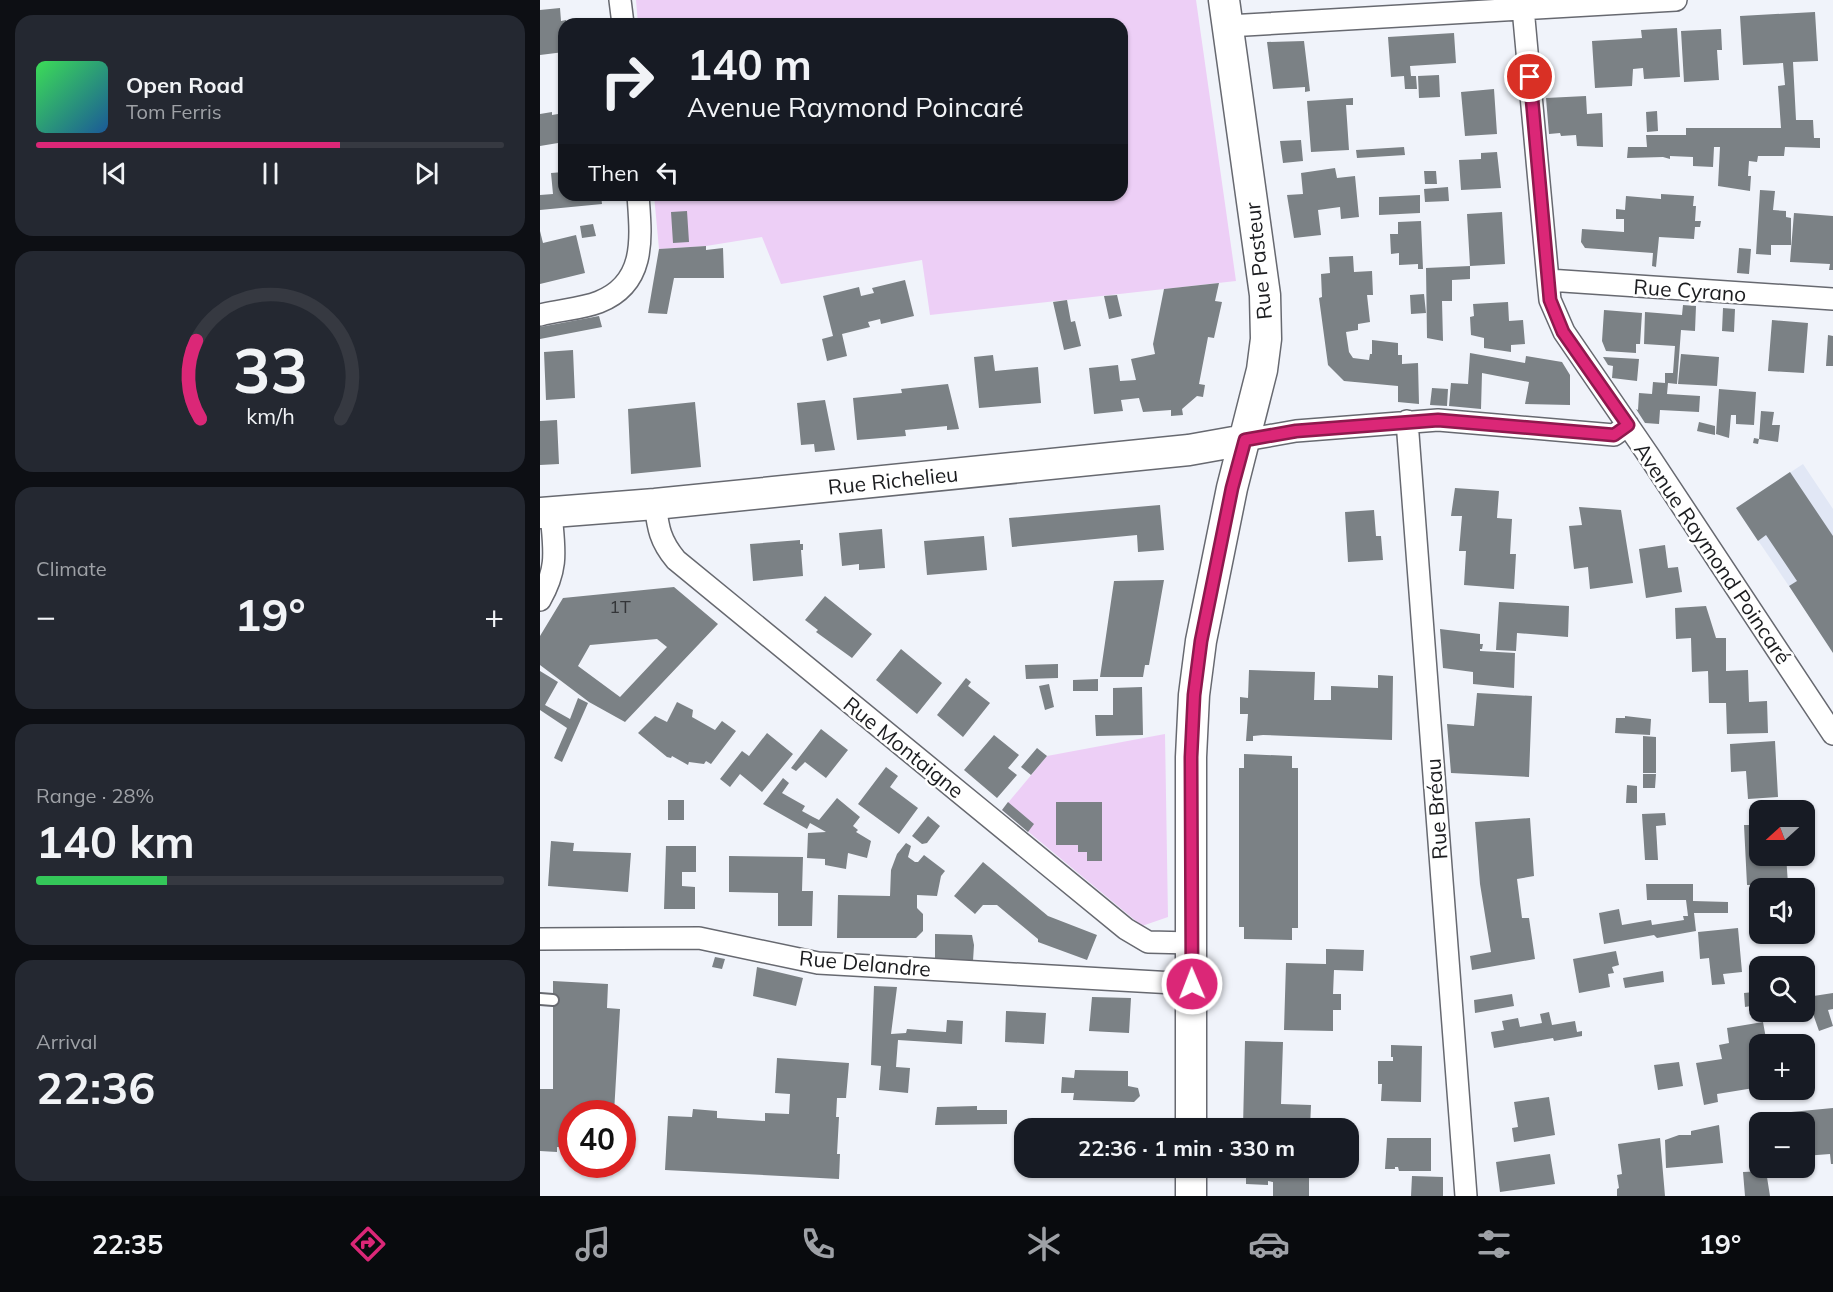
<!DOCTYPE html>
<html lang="en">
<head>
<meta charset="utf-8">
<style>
	:root { --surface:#171b24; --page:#242831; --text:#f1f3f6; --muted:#9ea1a6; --line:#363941; --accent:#db2777 }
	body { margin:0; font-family:Mulish,sans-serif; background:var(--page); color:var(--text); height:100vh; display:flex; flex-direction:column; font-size:22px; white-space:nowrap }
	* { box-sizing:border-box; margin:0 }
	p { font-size:20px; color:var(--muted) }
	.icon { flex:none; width:33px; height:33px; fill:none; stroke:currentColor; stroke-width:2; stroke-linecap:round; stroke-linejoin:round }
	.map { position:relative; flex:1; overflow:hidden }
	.sheet { display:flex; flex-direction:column; gap:15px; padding:15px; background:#0d0f14; width:540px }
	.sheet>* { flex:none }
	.guide { position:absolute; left:18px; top:18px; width:570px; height:183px; border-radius:18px; box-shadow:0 2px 4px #0004; background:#171b24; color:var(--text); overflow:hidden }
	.needle { width:39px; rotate:249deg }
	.fabs { position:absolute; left:1209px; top:800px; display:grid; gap:12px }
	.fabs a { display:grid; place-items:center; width:66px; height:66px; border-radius:12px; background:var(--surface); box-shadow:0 2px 4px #0004; font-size:30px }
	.speed { position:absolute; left:18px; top:1100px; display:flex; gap:12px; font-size:30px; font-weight:700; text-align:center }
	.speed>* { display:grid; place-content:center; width:78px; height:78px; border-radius:50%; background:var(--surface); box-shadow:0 2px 4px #0004; line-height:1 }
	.speed .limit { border:9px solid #d22; background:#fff; color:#111 }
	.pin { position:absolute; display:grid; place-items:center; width:51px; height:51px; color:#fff; margin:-26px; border:3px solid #fff; border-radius:50%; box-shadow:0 2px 6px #0007 }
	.me { position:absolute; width:66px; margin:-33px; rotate:359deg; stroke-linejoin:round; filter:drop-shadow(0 0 4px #0008) }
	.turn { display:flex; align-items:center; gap:21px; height:126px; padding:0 30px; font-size:27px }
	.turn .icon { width:78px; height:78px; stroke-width:2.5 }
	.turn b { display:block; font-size:42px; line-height:51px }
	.then { display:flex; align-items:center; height:57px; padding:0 30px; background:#0003; gap:12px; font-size:22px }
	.big { font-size:45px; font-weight:700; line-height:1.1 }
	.sheet .widget { flex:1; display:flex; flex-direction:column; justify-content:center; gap:9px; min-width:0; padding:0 21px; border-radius:18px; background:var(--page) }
	.sheet .dial { align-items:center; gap:0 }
	.dial svg { height:156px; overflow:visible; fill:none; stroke:var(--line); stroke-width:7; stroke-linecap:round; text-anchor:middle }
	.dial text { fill:var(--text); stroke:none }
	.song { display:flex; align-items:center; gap:18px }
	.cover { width:72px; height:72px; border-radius:9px; background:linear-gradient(135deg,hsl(130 70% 55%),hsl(210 70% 35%)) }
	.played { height:6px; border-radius:3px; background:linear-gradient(90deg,var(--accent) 65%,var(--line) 65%) }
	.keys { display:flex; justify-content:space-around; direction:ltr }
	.heat { display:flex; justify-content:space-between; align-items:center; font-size:33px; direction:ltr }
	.charge { height:9px; border-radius:4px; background:linear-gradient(90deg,#34c759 28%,var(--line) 0) }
	.trip { position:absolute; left:474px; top:1118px; width:345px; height:60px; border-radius:18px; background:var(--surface); box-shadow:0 2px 4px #0004; font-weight:700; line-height:60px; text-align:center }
	.menu { display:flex; height:96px; justify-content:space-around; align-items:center; background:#090b0e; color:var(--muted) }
	.menu .icon { width:42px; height:42px }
	.menu .on { color:var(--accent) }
	.menu b { font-size:27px; color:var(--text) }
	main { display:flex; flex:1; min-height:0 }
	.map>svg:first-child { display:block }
	.built { fill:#e1e7f5 }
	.green { fill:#edcff6 }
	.building { fill:#7b8185; fill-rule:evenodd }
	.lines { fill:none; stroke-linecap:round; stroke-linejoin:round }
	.lane-casing { stroke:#676970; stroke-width:14 }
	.street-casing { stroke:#676970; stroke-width:24 }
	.secondary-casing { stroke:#676970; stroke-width:33 }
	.lane { stroke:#fff; stroke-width:10 }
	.street { stroke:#fff; stroke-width:21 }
	.secondary { stroke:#fff; stroke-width:30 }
	.route-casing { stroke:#8e194d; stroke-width:15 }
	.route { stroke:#db2777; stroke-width:10 }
	.labels { text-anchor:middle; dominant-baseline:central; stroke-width:5; stroke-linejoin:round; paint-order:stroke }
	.number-label { font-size:18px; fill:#333538 }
	.street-label { font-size:21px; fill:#1b1c1f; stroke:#fff }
</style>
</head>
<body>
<main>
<section class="sheet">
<div class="widget">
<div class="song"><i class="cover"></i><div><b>Open Road</b><p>Tom Ferris</p></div></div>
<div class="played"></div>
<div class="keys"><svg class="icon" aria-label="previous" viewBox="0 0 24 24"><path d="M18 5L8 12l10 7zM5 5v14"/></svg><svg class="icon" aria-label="pause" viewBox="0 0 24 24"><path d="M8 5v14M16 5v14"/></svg><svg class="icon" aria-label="next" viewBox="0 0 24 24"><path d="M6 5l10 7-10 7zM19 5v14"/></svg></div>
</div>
<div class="widget dial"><svg viewBox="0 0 100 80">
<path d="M14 69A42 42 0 1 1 86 69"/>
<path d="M14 69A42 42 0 0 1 12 29" stroke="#db2777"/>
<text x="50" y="56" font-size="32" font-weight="700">33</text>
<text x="50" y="72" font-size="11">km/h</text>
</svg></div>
<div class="widget"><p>Climate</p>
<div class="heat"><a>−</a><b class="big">19°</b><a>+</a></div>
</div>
<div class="widget"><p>Range · 28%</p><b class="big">140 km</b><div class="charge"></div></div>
<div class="widget"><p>Arrival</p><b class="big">22:36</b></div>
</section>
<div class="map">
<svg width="1293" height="1196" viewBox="0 0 1293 1196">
	<rect width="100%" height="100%" fill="#f0f3fa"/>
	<path class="built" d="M1263,464L1293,509V651L1196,508Z"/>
	<path class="green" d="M96,0H656L696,281L390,315L382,260L241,284L222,237L166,246L119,249L114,195H582V24H98Z
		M625,734L628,917L602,926L462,810L507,756Z"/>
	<path class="building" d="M20,8L21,21L26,20L27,24H24V52L0,55V10Z
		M1275,12L1278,61L1253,62L1256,120H1273L1274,138H1280V148L1245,147L1244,156H1218L1217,162L1209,161L1208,176H1211L1210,191L1178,186L1180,147H1174L1173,167L1153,166V157L1130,156V159L1123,157L1087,158L1088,147H1107L1106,135H1146V128H1241L1238,86L1245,85L1243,63L1203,65L1200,16Z
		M1137,28L1140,77L1104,79L1103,68L1093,69L1092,86L1055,88L1052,41L1102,38L1101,30Z
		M1181,29L1182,50H1177L1179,80L1144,82L1141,31Z
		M914,33L916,63L870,66L871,76H876L877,89H865L864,76L851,77L848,37Z
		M764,41L770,91L765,92V87L733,89L727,42Z
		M899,75L900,97L879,98L878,76Z
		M954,89L957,134L925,136L921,92Z
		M1046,96L1047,114L1062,113L1063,147L1037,146L1036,135L1021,136L1020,133L1009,134L1006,98Z
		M813,98V105H806L809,150L771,152L767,101Z
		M1117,111L1118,131L1107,132L1106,112Z
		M12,112V115L24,113V142L0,146V114Z
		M761,140L763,161L743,163L740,141Z
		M864,147L865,155L817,158L816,150Z
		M957,152L961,188L921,190L919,160L941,159V153Z
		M795,168L797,178L815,176L819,217L801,219L800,207L778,210L781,235L754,238L747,195L763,194L761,173Z
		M884,171H896L897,184H885Z
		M24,172V195H61L62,204L0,210V195L13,194L11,173Z
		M908,187L909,201L885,202L884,189Z
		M1220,190L1235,191L1233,210L1246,211V217L1251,218V245H1231V255L1216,254Z
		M1121,194L1154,196L1153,206H1156L1155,221H1161L1160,227H1155L1154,239L1119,237L1116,267L1112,266L1113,253L1045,248L1041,242L1042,229L1084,232V219H1076V209L1085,210L1086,196L1121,199Z
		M880,195V213L839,215V197Z
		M147,211L149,242L133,243L131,212Z
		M962,212L965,264L930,266V279L912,280V301H902L903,341L887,338L886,268L930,266L927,214Z
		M1254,213L1293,216V270H1289L1290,264L1250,262Z
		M881,221L883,269H878V264L859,265V253L851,254L850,234H858V222Z
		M53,224L56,236L42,238L40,226Z
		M0,231L3,243L36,235L45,273L0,284Z
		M166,246V250L183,248L184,278H134L127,314L108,313L119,249Z
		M1199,248L1211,249L1209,274L1197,273Z
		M813,256L814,272L832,271L833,295H827L830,322L818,324V330L806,332L809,352L813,358L829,360L830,354H832V340L858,343V355H862V364L878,363L879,404L858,402V386L804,381L788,365L779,298L782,297L781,274L790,273L789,257Z
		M365,280L374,316L341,324L340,319L328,322L330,327L302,334L307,356L287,361L282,339L293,336L283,296L319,287L321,296L334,293L332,288Z
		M679,283L675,301L682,302L674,338L668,337L659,384L665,385L663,397L657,396L642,409L643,415L631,416V410L603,412L599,398L581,400L583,411L554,414L549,368L578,365L580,381L596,380L591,359L615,354L613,344L624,289Z
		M884,294L886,313L871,314L870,295Z
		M577,295L582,316L569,319L564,296Z
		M527,300L531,322L535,321L541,346L524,350L513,302Z
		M968,302L969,321L983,320L985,344L971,345V352L944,348V338L931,335L930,317L934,316L933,304Z
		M1143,305L1156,306L1155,331L1141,330L1137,384L1128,383L1127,394L1160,396L1159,412L1120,410L1119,424L1105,423L1096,409L1098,410L1099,393L1112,394L1113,382L1125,383V373H1133L1135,346L1104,344L1105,312L1142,315Z
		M1183,308L1195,309L1194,332L1182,331Z
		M1064,310L1102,313L1100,344H1096V353L1066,351L1062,341Z
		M59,316L62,327L0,339V327Z
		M1232,320L1268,323L1264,373L1228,371Z
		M1288,335L1293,336V366H1286Z
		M33,350L35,398L6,400L4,352Z
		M930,353L985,363L986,356L1022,362L1030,375V405L985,404L989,382L942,373L941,409L909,406L911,383L928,384Z
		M1141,354L1179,357L1177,386L1138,384Z
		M453,355L455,371L498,367L501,403L439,408L434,357Z
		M1063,357L1099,359L1097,381L1072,378L1073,366L1068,365Z
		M408,384L419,429L407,430V426L365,430L366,436L317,440L313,398L362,393L361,389Z
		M892,388L908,389L907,406L890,405Z
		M1179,389L1216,392L1214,425L1196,424V415H1191L1189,438L1176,434Z
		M285,400L295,450L275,452L274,444L261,445L257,403Z
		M155,402L161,467L91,474L88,409Z
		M1221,411L1234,412L1232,425H1240L1238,442L1219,439L1218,444L1213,443L1214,438L1219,439Z
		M17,420L19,464L0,465V421Z
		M1159,422L1175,426V435L1157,431Z
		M1250,472L1293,536V653L1249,586L1257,581L1226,535L1218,541L1196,508Z
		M915,488L959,491L957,518L972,519L970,554H976L974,589L924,585L926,551H919L922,516H911Z
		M620,505L624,550L598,552L597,535L472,547L469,518Z
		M1039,507L1081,510L1093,583L1050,589L1048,567L1034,569L1029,526L1042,525Z
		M834,510L836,536H841L843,560L808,562L805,512Z
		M342,529L345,568L319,570V564L302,566L299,533Z
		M444,536L447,570L387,575L384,541Z
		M260,540V544H263V550H261L263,576L213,581L210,544Z
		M1125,545L1128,568L1138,567L1142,592L1106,598L1099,549Z
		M624,580L609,665H605L603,677H560L574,581Z
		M134,587L178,624L85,722L49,702L0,665V636L23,598ZM117,639L127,647L80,697L38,666L50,645Z
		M285,596L332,634L312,658L276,632L278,630L265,620Z
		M959,602L1029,606L1028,637L977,633L976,651L956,650Z
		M1166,606L1176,638H1186V671L1208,670L1209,702L1227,701L1228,733L1187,734L1186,703H1169L1168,671L1152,672L1151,638L1136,639L1135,608Z
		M900,629L940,634V644H943L942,649H940V651L975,653L974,688L933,684V672L903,668Z
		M361,649L402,683L377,714L336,680Z
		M518,664V678L486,679L485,665Z
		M709,670L775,672L774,700H791V686L838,688V675L853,676L852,740L723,735L713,736V741H706L708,714H700V697L708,698Z
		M0,671L18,682L5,705L30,719L38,698L48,703L22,762L14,758L27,728L0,710Z
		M426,678L431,682L428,686L450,703L423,737L397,715Z
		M558,679V691H533V680Z
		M509,684L514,707L505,710L499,686Z
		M602,687L603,735L556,736L555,715H573V688Z
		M937,693L992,696L989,777L911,773L907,724L934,726Z
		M137,702L153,710L152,717L175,730L182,721L196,731L171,764L166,761L164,764L149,762L148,765L132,756L131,758L127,757L98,733L115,716L127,722Z
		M1085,716L1111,719L1110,735L1075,733L1076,718H1085Z
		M281,729L308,750L286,778L265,762L256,771L251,768Z
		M227,733L253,754L222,792L200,774L190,787L180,779L202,751L209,756Z
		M454,735L479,755L468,768L477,775L457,798L424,770Z
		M1103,736L1116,737V773H1103Z
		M1235,741L1238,797L1208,799L1206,771L1191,772L1190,744Z
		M497,748L507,756L491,775L481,767Z
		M704,754L752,756V768H758V928H752V940L704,939V927H699V768H704Z
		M346,767L358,776L350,787L378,808L359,834L318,804Z
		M1103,774H1116L1115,788H1103Z
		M243,778L249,783L242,793L265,806L262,811L273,817L279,820L297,798L320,817L313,826L318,830L316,832L331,841L327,858L308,853L306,869L285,865V859L267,858L268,833L286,832L270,823L267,829L223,804Z
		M1087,785L1097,786V803H1086Z
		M128,800H144V820H128Z
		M468,802L494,824L488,832L462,810Z
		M516,802H562V861H547V852H538V845H516Z
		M1125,813L1126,825L1116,826L1118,860H1105L1102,814Z
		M388,816L400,826L387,843L382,844L372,836Z
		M990,818L994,876L977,879L982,918H989L995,959L932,970L930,956L951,952L940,884L935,822Z
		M1204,825H1220V855H1246L1248,884L1207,885Z
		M11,841L34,843L33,851L91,853L88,892L8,886Z
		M366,843L371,846L368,857L375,862H378L384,855L405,871L401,876L397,896L377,895V908L383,914V931L376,938H297L298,895L350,896L351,870L357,854Z
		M126,846H156V872H142V886L155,887V909H124Z
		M189,856L263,857L262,891H273L272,926H238V893L189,892Z
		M443,862L508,916L557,935L547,960L498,942V939L457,905H443L435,914L414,896Z
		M1106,884H1153V901L1188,902V913H1154L1156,931L1117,938L1114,935L1064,944L1059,913L1079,909L1082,925L1111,920L1112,925L1144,920L1143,916H1148L1146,900H1107Z
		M1198,928L1202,972L1183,974L1185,984L1172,985L1169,958L1160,959L1158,932Z
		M395,934L432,935L434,945L433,961L395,960Z
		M786,949L824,950L823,971L794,970L793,994H801V1010H793V1031L744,1030L746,963L786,964Z
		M1076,951L1079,965L1072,967L1074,973L1068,974L1070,987L1039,993L1033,959Z
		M175,957L185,959L182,969L172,967Z
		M217,967L263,978L256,1006L213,996Z
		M1123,971L1124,982L1085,988L1083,978Z
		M13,981L68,984L67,1008L80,1009L74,1113H32V1148L17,1147V1152L0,1151V1089H13Z
		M334,986L357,987L351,1034L366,1033L367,1029L406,1032L407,1020L423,1021L422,1044L358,1040L356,1067L370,1068L368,1093L339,1090L341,1066L331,1065Z
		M1214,992L1217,1005L1205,1007L1204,993Z
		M1293,993V1009L1288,1010L1293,1026L1279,1031L1267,997Z
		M972,994L974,1006L935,1013L934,1000Z
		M552,997L591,998L589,1033L549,1031Z
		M1264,999H1267L1270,1012L1238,1017L1237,1011H1264Z
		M466,1011L506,1013L504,1044L465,1042Z
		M1009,1012L1012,1025L1035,1021L1037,1032L1042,1031V1036L1014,1041L1013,1038L954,1048L951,1032L964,1030L962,1021L978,1018L980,1027L1002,1023L1000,1014Z
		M1223,1022L1227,1044H1220V1087L1177,1094L1178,1102L1164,1105L1156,1063L1182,1059L1179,1045L1189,1043L1187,1028Z
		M705,1041L743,1042L741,1104L771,1105L770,1128L703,1127Z
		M851,1045L882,1046L881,1102L841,1101L842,1084H838V1061H853V1057H851Z
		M237,1058L309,1063L306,1098H297L296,1117H299L297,1154H300L299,1179L125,1170L128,1116L152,1117L153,1109L177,1111V1118L225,1121V1113L249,1114L250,1094L235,1093Z
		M1139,1062L1143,1086L1118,1090L1114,1065Z
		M535,1070L588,1071V1086L598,1088L600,1096L594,1102L533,1100L534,1093H521L522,1077L534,1078Z
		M1009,1097L1015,1135L974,1142L972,1128L978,1127L974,1102Z
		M437,1106V1110H467V1124L395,1125L397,1107Z
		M1293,1108V1164H1291L1290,1154L1264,1156V1122H1222L1221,1117L1231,1114Z
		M784,1123H806V1128H784Z
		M1179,1125L1183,1163L1126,1168L1125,1140L1139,1135H1151V1131Z
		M847,1138H891V1171H859L858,1167H855V1169H845Z
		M1120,1138L1125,1196H1077V1189L1079,1188L1077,1175L1082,1174L1078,1144Z
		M1010,1154L1015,1184L960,1192L956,1162Z
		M760,1167H806V1172L769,1171V1196H733V1182L728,1181V1185L706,1184V1169L760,1171Z
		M1226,1171L1230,1196H1205L1203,1172Z
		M872,1176L903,1177V1196H871Z"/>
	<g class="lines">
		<defs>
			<path id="lane" d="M0,999L13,1000"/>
			<path id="street" d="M80,0L83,24
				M983,8L1008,280L1010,300L1024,332L1109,456L1293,734
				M688,26L1136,0
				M1008,280L1293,299
				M0,315C19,310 41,309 59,302C107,283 101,237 98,195
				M867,421L926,1196
				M705,440L756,431L898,420L1074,435L1088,425
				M115,504C118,528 120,541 136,560L586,929L608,942L652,943
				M0,600C19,567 14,549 11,513
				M0,939L159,938L278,963L652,984"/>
			<path id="secondary" d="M0,513L115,504L649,450L705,440
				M651,1128V757L654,695L661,641L692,488L722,370L726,339L725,295L684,0
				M651,1196V1167"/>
		</defs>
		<use href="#lane" class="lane-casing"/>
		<use href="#street" class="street-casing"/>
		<use href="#secondary" class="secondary-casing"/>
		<use href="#lane" class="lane"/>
		<use href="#street" class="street"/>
		<use href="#secondary" class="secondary"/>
	</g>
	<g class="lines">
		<defs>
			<path id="route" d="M652,984L651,757L654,695L661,641L692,488L705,440L756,431L898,420L1074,435L1088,425L1023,332L1010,300L990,77"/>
		</defs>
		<use href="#route" class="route-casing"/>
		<use href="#route" class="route"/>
	</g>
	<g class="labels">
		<g class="number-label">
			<text x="80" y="606">1T</text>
		</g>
		<g class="street-label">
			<text transform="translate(718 261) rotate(-96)">Rue Pasteur</text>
			<text transform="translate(1150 290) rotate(4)">Rue Cyrano</text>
			<text transform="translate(353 480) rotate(-6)">Rue Richelieu</text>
			<text transform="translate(1173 553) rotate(56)">Avenue Raymond Poincaré</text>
			<text transform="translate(364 747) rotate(39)">Rue Montaigne</text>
			<text transform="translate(896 809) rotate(-94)">Rue Bréau</text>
			<text transform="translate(325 963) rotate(5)">Rue Delandre</text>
		</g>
	</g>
</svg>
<div class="fabs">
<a><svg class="needle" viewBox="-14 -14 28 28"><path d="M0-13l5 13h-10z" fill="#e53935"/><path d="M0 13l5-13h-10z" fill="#9ea1a6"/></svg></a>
<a><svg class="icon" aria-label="sound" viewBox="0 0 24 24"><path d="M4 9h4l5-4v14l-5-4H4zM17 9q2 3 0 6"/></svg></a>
<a><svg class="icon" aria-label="search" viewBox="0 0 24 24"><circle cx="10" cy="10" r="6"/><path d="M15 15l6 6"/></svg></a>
<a>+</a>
<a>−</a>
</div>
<div class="speed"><div class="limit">40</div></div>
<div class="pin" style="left:990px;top:77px;background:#d93025"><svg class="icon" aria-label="arrive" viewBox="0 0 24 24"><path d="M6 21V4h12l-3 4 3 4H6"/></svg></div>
<svg class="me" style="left:652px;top:984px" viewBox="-20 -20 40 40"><circle r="17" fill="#db2777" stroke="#fff" stroke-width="3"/><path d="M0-11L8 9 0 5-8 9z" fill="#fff"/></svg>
<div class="trip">22:36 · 1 min · 330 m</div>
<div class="guide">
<div class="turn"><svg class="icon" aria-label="right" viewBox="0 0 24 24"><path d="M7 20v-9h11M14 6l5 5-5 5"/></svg><div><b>140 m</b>Avenue Raymond Poincaré</div></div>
<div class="then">Then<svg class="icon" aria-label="left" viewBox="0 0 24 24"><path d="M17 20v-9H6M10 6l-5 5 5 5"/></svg></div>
</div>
</div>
</main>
<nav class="menu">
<b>22:35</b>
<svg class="icon on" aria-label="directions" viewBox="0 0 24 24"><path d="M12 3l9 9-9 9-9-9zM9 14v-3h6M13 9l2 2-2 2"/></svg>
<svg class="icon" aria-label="music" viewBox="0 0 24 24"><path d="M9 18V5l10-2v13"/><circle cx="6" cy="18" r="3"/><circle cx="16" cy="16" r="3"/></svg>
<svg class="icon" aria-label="phone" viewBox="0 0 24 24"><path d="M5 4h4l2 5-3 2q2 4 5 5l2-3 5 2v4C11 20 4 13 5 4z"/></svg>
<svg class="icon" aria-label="climate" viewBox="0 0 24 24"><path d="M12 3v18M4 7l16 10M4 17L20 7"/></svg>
<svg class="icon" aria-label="car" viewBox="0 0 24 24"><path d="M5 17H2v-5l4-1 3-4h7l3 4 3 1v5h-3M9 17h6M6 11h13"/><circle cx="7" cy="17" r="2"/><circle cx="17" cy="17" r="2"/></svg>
<svg class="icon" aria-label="filters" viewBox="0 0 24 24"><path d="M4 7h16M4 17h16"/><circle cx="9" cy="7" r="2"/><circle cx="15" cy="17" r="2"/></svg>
<b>19°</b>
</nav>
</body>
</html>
